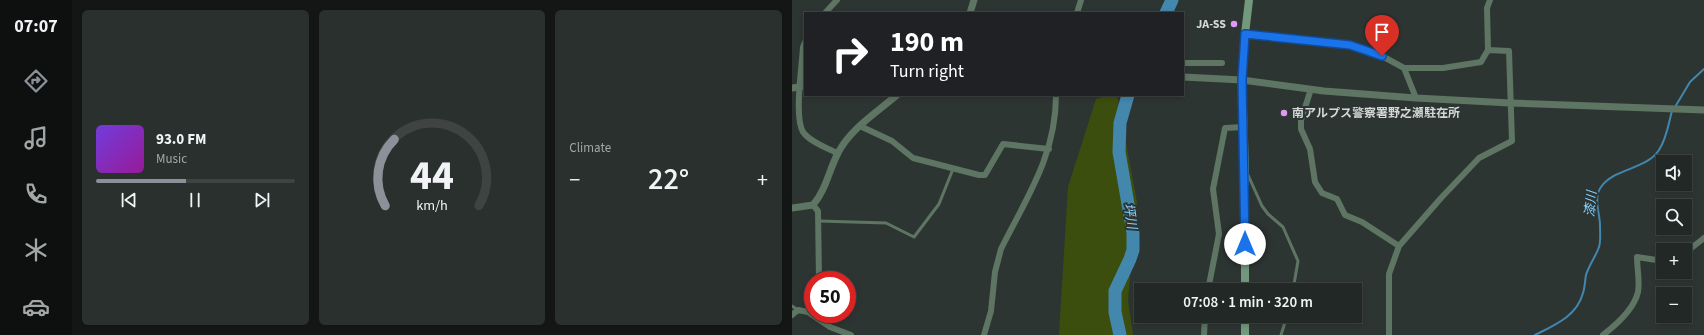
<!DOCTYPE html>
<html lang="en">
<head>
<meta charset="utf-8">
<style>
	:root { --surface:#222826; --page:#2a302e; --text:#f1f3f6; --muted:#a2a6a7; --line:#3f4443; --accent:#8c9099 }
	body { margin:0; font-family:"Source Sans 3","Noto Sans JP",sans-serif; background:var(--page); color:var(--text); height:100vh; display:flex; flex-direction:column; font-size:15px; white-space:nowrap }
	* { box-sizing:border-box; margin:0 }
	p { font-size:13px; color:var(--muted) }
	.icon { flex:none; width:22px; height:22px; fill:none; stroke:currentColor; stroke-width:2; stroke-linecap:round; stroke-linejoin:round }
	.map { position:relative; flex:1; overflow:hidden }
	.side { display:flex; flex-direction:column; gap:10px; padding:10px; background:#131615; width:720px }
	.side>* { flex:none }
	.top-card { position:absolute; left:12px; top:12px; width:380px; height:84px; border-radius:0px; box-shadow:0 2px 6px #0003,0 0 0 1px var(--line); background:#202124; color:#fff; overflow:hidden }
	.buttons { position:absolute; left:864px; top:155px; display:grid; gap:8px }
	.buttons a { display:grid; place-items:center; width:36px; height:36px; border-radius:0px; background:var(--surface); box-shadow:0 2px 6px #0003,0 0 0 1px var(--line); font-size:20px }
	.speed { position:absolute; left:12px; top:271px; display:flex; gap:8px; font-size:20px; font-weight:700; text-align:center }
	.speed>* { display:grid; place-content:center; width:52px; height:52px; border-radius:50%; background:var(--surface); box-shadow:0 2px 6px #0003,0 0 0 1px var(--line); line-height:1 }
	.speed .limit { border:6px solid #d22; background:#fff; color:#111 }
	.pin { position:absolute; display:grid; place-items:center; width:34px; height:34px; color:#fff; margin:-41px -17px; border-radius:50% 50% 50% 0; rotate:-45deg; box-shadow:0 0 4px #0007 }
	.pin .icon { rotate:45deg }
	.me { position:absolute; width:44px; margin:-22px; rotate:0deg; stroke-linejoin:round; filter:drop-shadow(0 0 3px #0008) }
	.turn { display:flex; align-items:center; gap:14px; height:84px; padding:0 20px; font-size:18px }
	.turn .icon { width:52px; height:52px; stroke-width:2.5 }
	.turn b { display:block; font-size:28px; line-height:34px }
	.big { font-size:30px; font-weight:600; line-height:1.1 }
	.side .tile { flex:1; display:flex; flex-direction:column; justify-content:center; gap:6px; min-width:0; padding:0 14px; border-radius:6px; background:var(--page) }
	.side .dial { align-items:center; gap:0 }
	.dial svg { height:104px; overflow:visible; fill:none; stroke:var(--line); stroke-width:7; stroke-linecap:round; text-anchor:middle }
	.dial text { fill:var(--text); stroke:none }
	.song { display:flex; align-items:center; gap:12px }
	.cover { width:48px; height:48px; border-radius:6px; background:linear-gradient(135deg,hsl(260 70% 55%),hsl(300 70% 35%)) }
	.played { height:4px; border-radius:2px; background:linear-gradient(90deg,var(--accent) 45%,var(--line) 45%) }
	.keys { display:flex; justify-content:space-around; direction:ltr }
	.heat { display:flex; justify-content:space-between; align-items:center; font-size:22px; direction:ltr }
	.side .tiles { flex:1; display:grid; gap:10px; grid-template-columns:repeat(3,1fr) }
	.trip { position:absolute; left:342px; top:283px; width:228px; height:40px; border-radius:0px; background:var(--surface); box-shadow:0 2px 6px #0003,0 0 0 1px var(--line); font-weight:600; line-height:40px; text-align:center }
	main { display:flex; flex:1; min-height:0 }
	.tab-bar { display:flex; flex-direction:column; width:72px; justify-content:space-around; align-items:center; background:#0e100f; color:var(--muted) }
	.tab-bar .icon { width:28px; height:28px }
	.tab-bar .on { color:var(--accent) }
	.tab-bar b { font-size:18px; color:var(--text) }
	.map>svg:first-child { display:block }
	.green { fill:#3c4e0e }
	.lines { fill:none; stroke-linecap:round; stroke-linejoin:round }
	.stream { stroke:#4387ad; stroke-width:2 }
	.river { stroke:#4387ad; stroke-width:13 }
	.service { stroke:#5d7562; stroke-width:3 }
	.minor { stroke:#5d7562; stroke-width:6 }
	.tertiary { stroke:#5d7562; stroke-width:7 }
	.secondary { stroke:#72997c; stroke-width:8 }
	.route-casing { stroke:#114b97; stroke-width:10 }
	.route { stroke:#1a73e8; stroke-width:7 }
	.poi-dot { fill:#dd99f3; stroke:#2d3533; stroke-width:1.5 }
	.labels { text-anchor:middle; dominant-baseline:central; stroke-width:4; stroke-linejoin:round; paint-order:stroke }
	.poi-label { font-size:12px; font-weight:bold; fill:#d4d9d8; stroke:#2d3533; text-anchor:end }
	.water-label { font-size:13px; font-style:italic; fill:#89d3fe; stroke:#2d3533 }
</style>
</head>
<body>
<main>
<nav class="tab-bar">
<b>07:07</b>
<svg class="icon on" aria-label="directions" viewBox="0 0 24 24"><path d="M12 3l9 9-9 9-9-9zM9 14v-3h6M13 9l2 2-2 2"/></svg>
<svg class="icon" aria-label="music" viewBox="0 0 24 24"><path d="M9 18V5l10-2v13"/><circle cx="6" cy="18" r="3"/><circle cx="16" cy="16" r="3"/></svg>
<svg class="icon" aria-label="phone" viewBox="0 0 24 24"><path d="M5 4h4l2 5-3 2q2 4 5 5l2-3 5 2v4C11 20 4 13 5 4z"/></svg>
<svg class="icon" aria-label="climate" viewBox="0 0 24 24"><path d="M12 3v18M4 7l16 10M4 17L20 7"/></svg>
<svg class="icon" aria-label="car" viewBox="0 0 24 24"><path d="M5 17H2v-5l4-1 3-4h7l3 4 3 1v5h-3M9 17h6M6 11h13"/><circle cx="7" cy="17" r="2"/><circle cx="17" cy="17" r="2"/></svg>
</nav>
<section class="side">
<div class="tiles">
<div class="tile">
<div class="song"><i class="cover"></i><div><b>93.0 FM</b><p>Music</p></div></div>
<div class="played"></div>
<div class="keys"><svg class="icon" aria-label="previous" viewBox="0 0 24 24"><path d="M18 5L8 12l10 7zM5 5v14"/></svg><svg class="icon" aria-label="pause" viewBox="0 0 24 24"><path d="M8 5v14M16 5v14"/></svg><svg class="icon" aria-label="next" viewBox="0 0 24 24"><path d="M6 5l10 7-10 7zM19 5v14"/></svg></div>
</div>
<div class="tile dial"><svg viewBox="0 0 100 80">
<path d="M14 69A42 42 0 1 1 86 69"/>
<path d="M14 69A42 42 0 0 1 21 18" stroke="#8c9099"/>
<text x="50" y="56" font-size="32" font-weight="700">44</text>
<text x="50" y="72" font-size="11">km/h</text>
</svg></div>
<div class="tile"><p>Climate</p>
<div class="heat"><a>−</a><b class="big">22°</b><a>+</a></div>
</div>
</div>
</section>
<div class="map">
<svg width="912" height="335" viewBox="0 0 912 335">
	<rect width="100%" height="100%" fill="#2d3533"/>
	<path class="green" d="M316,95H325L345,202L336,300L341,335H267L276,187L304,99Z"/>
	<g class="lines">
		<path class="stream" d="M883,107L898,82L912,69
			M743,335C763,325 785,316 791,293C793,287 793,280 794,275C797,265 804,256 807,247C809,241 808,232 808,225C808,214 801,198 809,187C822,168 854,170 867,150C875,138 877,121 880,111"/>
		<path class="river" d="M374,13L380,0
			M328,335L323,312V291L338,259L341,250V233L327,152L328,123L336,95"/>
		<path class="service" d="M456,175L470,206L476,214L491,227L506,261L501,290
			M27,221L94,223L122,237L147,204L161,169
			M0,306L6,310
			M489,335L495,316"/>
		<path class="minor" d="M33,13L45,0
			M285,13L289,0
			M453,34L558,45L590,56L612,68L624,98
			M13,42L11,47C10,66 2,117 11,132C18,142 35,148 45,153
			M391,63H430
			M612,68H651L689,62L696,50L695,8L698,0
			M519,89L509,120V129L518,149L523,182L530,193L545,199L553,215L570,222L607,246
			M68,126L100,141L121,158L187,175H193L211,144L257,149
			M21,205L26,211L27,280
			M893,253L912,238
			M416,290L427,234L421,189L433,128L451,127
			M16,312L38,327L59,335
			M0,315L6,310L16,312L21,298
			M192,335L199,311L203,272L209,249C235,197 264,155 264,95
			M412,335L413,316
			M597,335V274L607,246L649,198L687,158L720,141L717,51L696,50
			M811,335C824,325 842,309 846,292C848,281 845,268 845,257L871,261"/>
		<path class="tertiary" d="M178,13L182,0
			M391,77L450,80L532,91L624,98L718,103L912,110
			M0,88L13,86
			M0,208L21,205C34,190 37,170 46,153C58,129 85,112 105,95"/>
		<path class="secondary" d="M453,290V168L450,80L453,34L457,0
			M453,316V335"/>
	</g>
	<g class="lines">
		<defs>
			<path id="route" d="M453,244L450,80L453,34L558,45L590,56"/>
		</defs>
		<use href="#route" class="route-casing"/>
		<use href="#route" class="route"/>
	</g>
	<g class="poi-dot">
		<circle cx="442" cy="24" r="4"/>
		<circle cx="492" cy="113" r="4"/>
	</g>
	<g class="labels">
		<g class="poi-label">
			<text x="434" y="24">JA-SS</text>
			<text x="500" y="113" text-anchor="start">南アルプス警察署野之瀬駐在所</text>
		</g>
		<g class="water-label">
			<text transform="translate(799 204) rotate(-85)">漆川</text>
			<text transform="translate(338 216) rotate(81)">坪川</text>
		</g>
	</g>
</svg>
<div class="buttons">
<a><svg class="icon" aria-label="sound" viewBox="0 0 24 24"><path d="M4 9h4l5-4v14l-5-4H4zM17 9q2 3 0 6"/></svg></a>
<a><svg class="icon" aria-label="search" viewBox="0 0 24 24"><circle cx="10" cy="10" r="6"/><path d="M15 15l6 6"/></svg></a>
<a>+</a>
<a>−</a>
</div>
<div class="speed"><div class="limit">50</div></div>
<div class="pin" style="left:590px;top:56px;background:#d93025"><svg class="icon" aria-label="arrive" viewBox="0 0 24 24"><path d="M6 21V4h12l-3 4 3 4H6"/></svg></div>
<svg class="me" style="left:453px;top:244px" viewBox="-20 -20 40 40"><circle r="19" fill="#fff"/><path d="M0-13L10 11 0 6-10 11z" fill="#1a73e8"/></svg>
<div class="trip">07:08 · 1 min · 320 m</div>
<div class="top-card">
<div class="turn"><svg class="icon" aria-label="right" viewBox="0 0 24 24"><path d="M7 20v-9h11M14 6l5 5-5 5"/></svg><div><b>190 m</b>Turn right</div></div>
</div>
</div>
</main>
</body>
</html>
